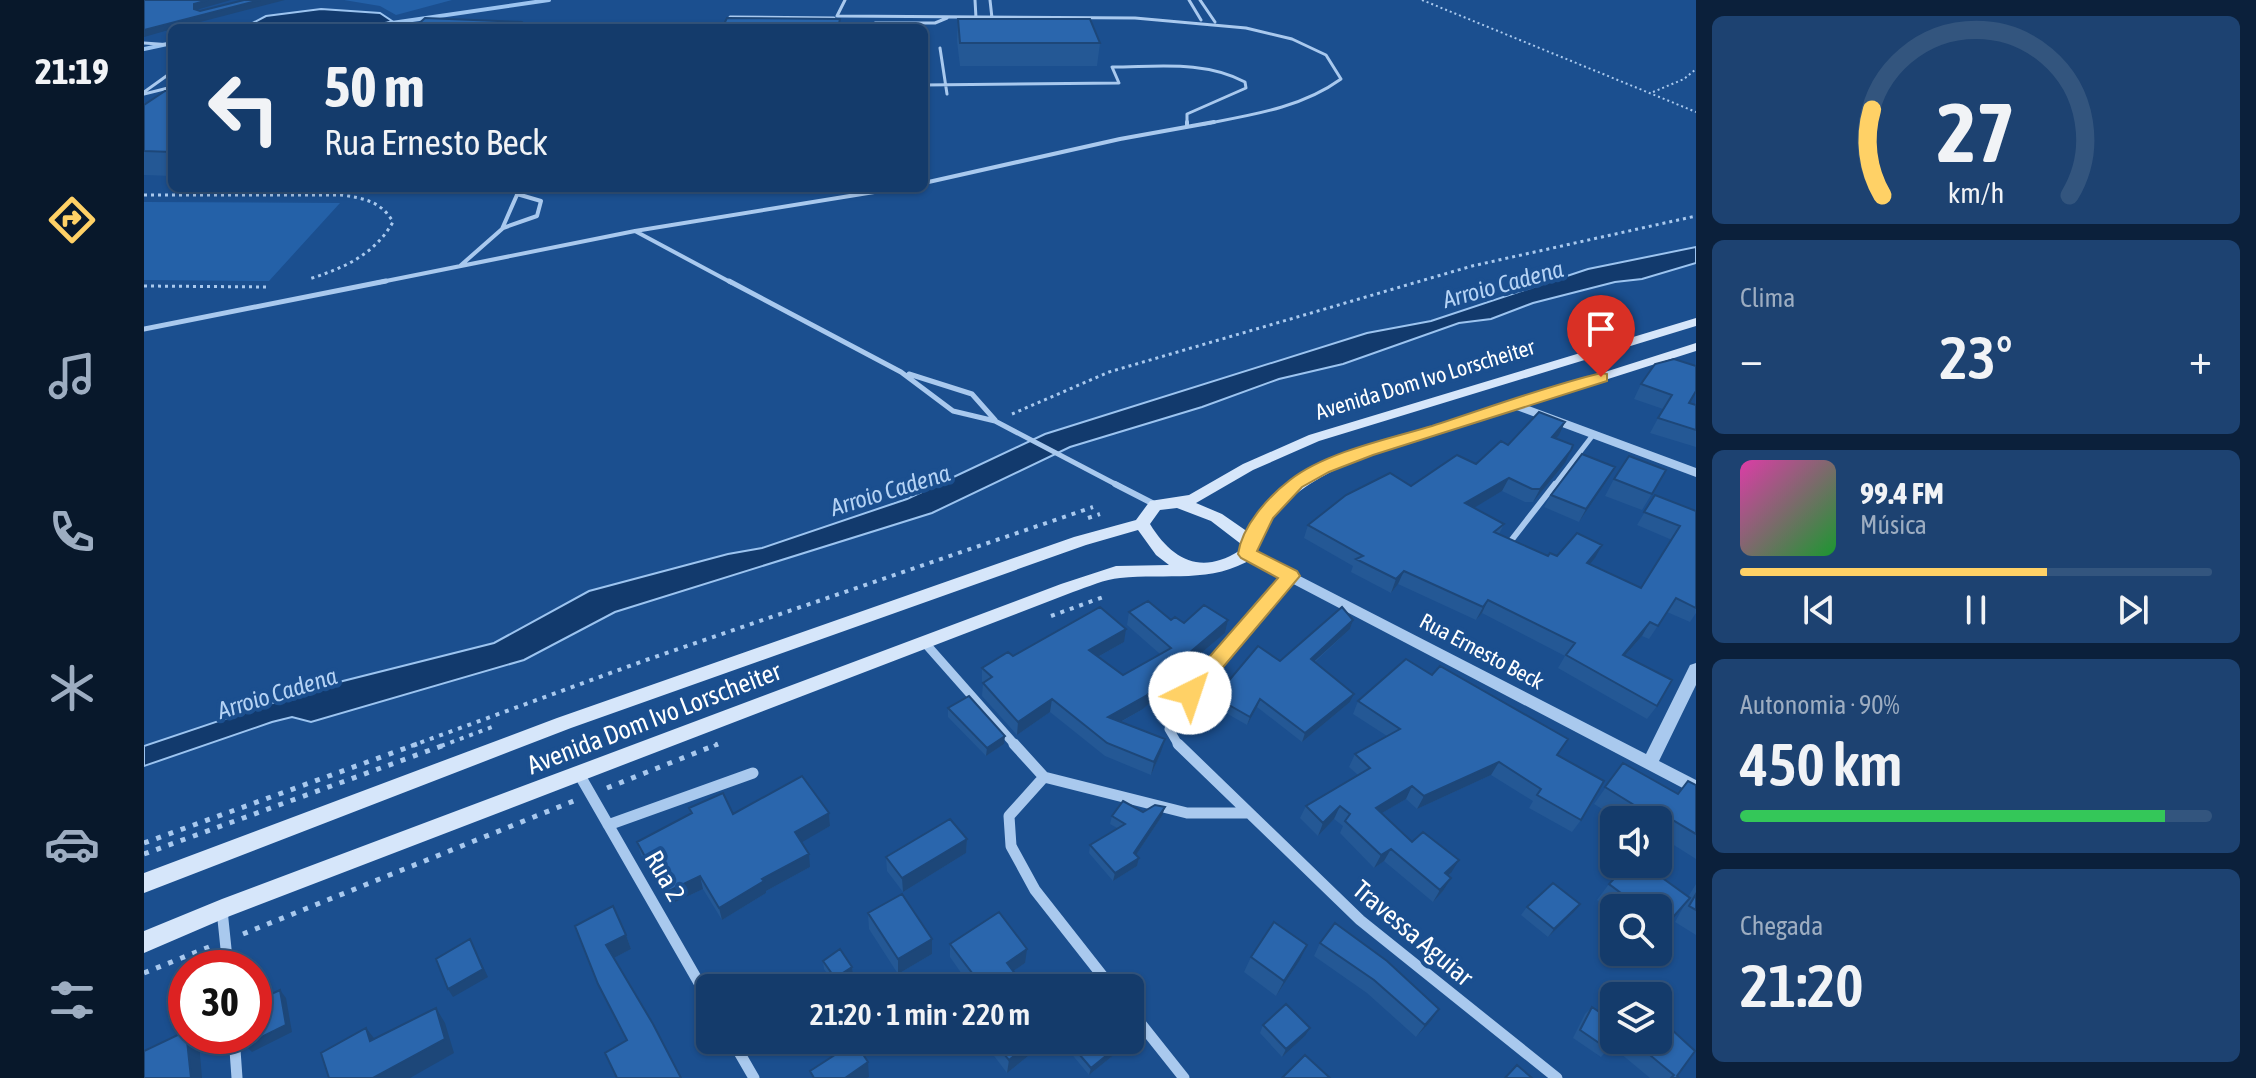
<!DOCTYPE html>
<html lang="pt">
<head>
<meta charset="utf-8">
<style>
	:root { --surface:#143b6b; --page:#1d4271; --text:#f1f3f6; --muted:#9dadc1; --line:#33557e; --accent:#ffd166 }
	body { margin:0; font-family:"Asap Condensed",sans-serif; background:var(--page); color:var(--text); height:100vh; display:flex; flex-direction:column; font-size:30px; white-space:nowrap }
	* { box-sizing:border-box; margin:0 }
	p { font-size:26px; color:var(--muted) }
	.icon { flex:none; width:44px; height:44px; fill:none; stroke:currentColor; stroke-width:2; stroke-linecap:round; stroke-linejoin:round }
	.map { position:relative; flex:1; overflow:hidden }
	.details { display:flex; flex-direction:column; gap:16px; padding:16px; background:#0b203b; width:560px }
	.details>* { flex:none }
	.guide { position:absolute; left:24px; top:24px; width:760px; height:168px; border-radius:12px; box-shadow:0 2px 6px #0004,0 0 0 2px var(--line); background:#143b6b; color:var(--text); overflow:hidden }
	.tools { position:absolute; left:1456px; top:806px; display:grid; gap:16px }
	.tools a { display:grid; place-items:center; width:72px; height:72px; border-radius:12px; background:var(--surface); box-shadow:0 2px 6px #0004,0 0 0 2px var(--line); font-size:40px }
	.speed { position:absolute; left:24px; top:950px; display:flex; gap:16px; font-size:40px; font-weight:700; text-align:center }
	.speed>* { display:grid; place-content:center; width:104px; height:104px; border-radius:50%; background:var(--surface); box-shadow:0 2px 6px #0004,0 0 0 2px var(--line); line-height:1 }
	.speed .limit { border:12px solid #d22; background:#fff; color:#111 }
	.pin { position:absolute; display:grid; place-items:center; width:68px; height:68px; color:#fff; margin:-82px -34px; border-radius:50% 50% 50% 0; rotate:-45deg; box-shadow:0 0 8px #0007 }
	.pin .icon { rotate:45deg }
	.me { position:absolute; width:88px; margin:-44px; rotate:41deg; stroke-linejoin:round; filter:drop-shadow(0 0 6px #0008) }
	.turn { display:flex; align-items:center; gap:28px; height:168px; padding:0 24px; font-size:36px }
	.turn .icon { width:104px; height:104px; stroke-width:2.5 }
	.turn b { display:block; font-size:56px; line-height:68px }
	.big { font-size:60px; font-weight:600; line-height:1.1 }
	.details .card { flex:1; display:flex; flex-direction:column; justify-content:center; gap:12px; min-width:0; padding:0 28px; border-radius:12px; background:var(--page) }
	.details .dial { align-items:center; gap:0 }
	.dial svg { height:208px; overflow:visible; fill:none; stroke:var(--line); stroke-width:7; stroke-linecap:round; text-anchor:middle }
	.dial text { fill:var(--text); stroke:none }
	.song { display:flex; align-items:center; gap:24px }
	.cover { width:96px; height:96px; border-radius:12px; background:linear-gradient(135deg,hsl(320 70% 55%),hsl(130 70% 35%)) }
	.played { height:8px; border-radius:4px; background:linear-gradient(90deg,var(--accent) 65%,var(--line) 65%) }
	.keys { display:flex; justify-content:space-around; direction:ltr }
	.heat { display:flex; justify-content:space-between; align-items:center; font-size:44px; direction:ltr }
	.charge { height:12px; border-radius:6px; background:linear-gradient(90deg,#34c759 90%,var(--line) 0) }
	.trip { position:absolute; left:552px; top:974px; width:448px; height:80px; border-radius:12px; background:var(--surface); box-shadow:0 2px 6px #0004,0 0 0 2px var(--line); font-weight:600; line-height:80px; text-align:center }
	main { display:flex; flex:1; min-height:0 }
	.tabs { display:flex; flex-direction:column; width:144px; justify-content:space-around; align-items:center; background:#08182b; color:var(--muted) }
	.tabs .icon { width:56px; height:56px }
	.tabs .active { color:var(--accent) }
	.tabs b { font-size:36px; color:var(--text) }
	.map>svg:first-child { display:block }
	.green { fill:#2461a8 }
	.water { fill:#123a6d; stroke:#9cc4f0; stroke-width:2 }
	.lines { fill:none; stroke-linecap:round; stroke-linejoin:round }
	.stream { stroke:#9cc4f0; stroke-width:4 }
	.path-far3 { stroke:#a9c9ee; stroke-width:2; stroke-dasharray:2 3; stroke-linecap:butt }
	.path-far2 { stroke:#a9c9ee; stroke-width:3; stroke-dasharray:3 4; stroke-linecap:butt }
	.path-far1 { stroke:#a9c9ee; stroke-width:4; stroke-dasharray:4 6; stroke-linecap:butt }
	.path { stroke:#a9c9ee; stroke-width:5; stroke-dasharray:5 8; stroke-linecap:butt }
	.service-far3 { stroke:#a9c9ee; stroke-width:3 }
	.service-far2 { stroke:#a9c9ee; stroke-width:4 }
	.service-far1 { stroke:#a9c9ee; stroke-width:5 }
	.service { stroke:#a9c9ee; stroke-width:6 }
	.minor-far1 { stroke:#a9c9ee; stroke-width:9 }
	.minor { stroke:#a9c9ee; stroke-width:11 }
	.tertiary { fill:#a9c9ee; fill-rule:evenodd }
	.secondary { fill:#d6e6fa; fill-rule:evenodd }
	.wall { fill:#245895 }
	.shaded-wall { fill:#1d4779 }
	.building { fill:#2a66ad; stroke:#1d4779; stroke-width:2 }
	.route { fill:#ffd166; stroke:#a68842; stroke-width:2 }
	.labels { text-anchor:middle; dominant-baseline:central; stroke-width:8; stroke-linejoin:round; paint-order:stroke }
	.street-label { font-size:22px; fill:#fff; stroke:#1b4f8f }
	.water-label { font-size:24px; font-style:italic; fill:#b5d3f5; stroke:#1b4f8f }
	.near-street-label { font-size:26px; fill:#fff; stroke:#1b4f8f }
</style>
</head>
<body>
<main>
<nav class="tabs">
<b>21:19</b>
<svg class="icon active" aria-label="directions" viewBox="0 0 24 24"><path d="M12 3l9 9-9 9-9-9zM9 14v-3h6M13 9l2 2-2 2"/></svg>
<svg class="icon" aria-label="music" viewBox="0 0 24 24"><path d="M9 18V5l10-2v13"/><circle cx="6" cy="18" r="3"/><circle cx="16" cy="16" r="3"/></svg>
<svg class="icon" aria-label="phone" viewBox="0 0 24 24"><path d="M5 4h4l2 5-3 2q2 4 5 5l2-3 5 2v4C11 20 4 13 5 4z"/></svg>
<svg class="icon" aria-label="climate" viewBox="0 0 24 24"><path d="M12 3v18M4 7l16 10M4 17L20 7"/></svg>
<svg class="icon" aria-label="car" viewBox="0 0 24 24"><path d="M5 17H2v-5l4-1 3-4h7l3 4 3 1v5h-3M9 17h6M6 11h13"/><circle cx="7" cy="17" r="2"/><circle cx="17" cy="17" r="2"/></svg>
<svg class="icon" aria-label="filters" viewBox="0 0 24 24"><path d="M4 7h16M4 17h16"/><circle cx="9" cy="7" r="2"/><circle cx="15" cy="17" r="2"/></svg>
</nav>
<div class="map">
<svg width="1552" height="1078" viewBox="0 0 1552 1078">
	<rect width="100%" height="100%" fill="#1b4f8f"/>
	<path class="green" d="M200,0H308L252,15L236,6Z
		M0,202L196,203L125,281L0,280Z"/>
	<path class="water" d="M177,9L236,13L248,21L230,28L101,27L122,16Z
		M1552,247V263L1498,279L1471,282L1389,303L1347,319L1315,323L1199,364L1135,379L1058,407L926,447L788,513L471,612L380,660L167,722L148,717L128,722L0,766V746L179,686L350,643L445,591L584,554L618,548L763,499L901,434L1223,333L1287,321L1444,269Z"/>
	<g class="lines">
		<path class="stream" d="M234,25L405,0
			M0,49L28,43"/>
		<path class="path-far3" d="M1278,0L1552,112
			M1509,92L1540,79L1552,69"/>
		<path class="path-far2" d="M0,195H197C219,198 237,201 249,222C230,255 200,268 165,279
			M0,286L126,287
			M868,414L965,372L1328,266L1552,216"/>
		<path class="path-far1" d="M944,518L956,514
			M907,616L962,596
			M267,746L502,660L949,507
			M297,746L351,726
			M570,746L574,744"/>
		<path class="path" d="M463,788L574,744
			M0,843L273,744
			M0,854L303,744
			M99,934L432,800
			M0,973L65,947"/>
		<path class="service-far3" d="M831,0L832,18
			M846,0L848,18
			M1045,0L1057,20
			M1056,0L1071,22
			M693,16L991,18L1102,28L1148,39L1182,55L1197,79C1157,108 1107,115 1060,124
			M693,16L701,0
			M731,23H791L803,18
			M586,24V17L690,18
			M0,43L28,45
			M796,48L803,94
			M780,85L975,83L968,67C1013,67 1060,60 1101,82L1102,88L1043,114V124
			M0,92L28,72
			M0,94L28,87"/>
		<path class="service-far2" d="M1043,122V126
			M780,183L976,139L1070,122
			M359,228L393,216L397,201L373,194
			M491,231L588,283
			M316,266L358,229L376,188
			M232,283L491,231L755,188"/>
		<path class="service-far1" d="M585,281L757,372L809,411L851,421L975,486
			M0,329L242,281
			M765,374L828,394L851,420
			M1410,486L1449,435"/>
		<path class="service" d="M971,484L1010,504
			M1366,542L1411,484"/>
		<path class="minor-far1" d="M781,643L872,746
			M1035,746L1025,729L1031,710L1146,576"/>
		<path class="minor" d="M870,744L900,777L1043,813H1104
			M1034,744L1216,920L1413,1078
			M435,774L566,1002
			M900,777L865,816L867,846L891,890L968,988
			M464,825L609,773
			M78,910L84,968
			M986,1010L1040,1078
			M90,1036L93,1078
			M588,1040L610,1078"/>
		<path class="tertiary" d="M1371,401L1552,468V477L1367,408L1365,405L1367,402Z
			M1103,549L1502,754L1546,665L1552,663V685L1515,761L1552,780V795L1098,557L1096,554L1098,551Z"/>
		<path class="secondary" d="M1552,318V326L1175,441L1109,470L1052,503L1078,514L1104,532C1127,494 1157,473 1197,456L1552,343V351L1228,454C1182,472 1138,493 1115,540C1112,546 1111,552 1109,558C1069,584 1022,573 976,578C961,579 944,587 929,592L86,916L0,953V931L78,899L917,584L972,566L1025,565L1012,555L994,530L942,545L427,728L0,893V873L413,718L930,537L992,520L1006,501L1045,495L1099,464L1165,435ZM1033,508L1067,521L1097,544L1095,551C1057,575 1028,560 1006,524L1016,510Z"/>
	</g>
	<path class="wall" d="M814,19L956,43L953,66H816L813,41Z
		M28,91V176L0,175V105Z
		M1511,364L1545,403L1552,405V447L1506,433L1519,409L1490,399L1497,384Z
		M1421,422L1412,439L1421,463L1389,502H1381L1358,491L1329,508L1360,524L1355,534L1404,556L1451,558L1445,564L1497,588L1528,540L1493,525L1511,495L1552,511V613L1546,622L1523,612L1505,639L1498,636L1481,656L1513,706L1503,719L1414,668L1421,656L1338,613L1332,620L1254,584L1247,593L1207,572L1209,566L1160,538L1164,525L1267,486L1332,464L1364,445Z
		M1522,470L1498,510L1461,496L1470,479Z
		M1464,479L1435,522L1400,507L1407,495Z
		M985,612L1040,623L1084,620L1081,633L1024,681L1023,687L999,709L977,722L1017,752L1007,775L961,756L906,712L873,735L838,696L839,683L838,681V668L869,656L980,642L954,657L979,675L1016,654L983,625Z
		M1209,620L1206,629L1171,662L1210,694L1206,702L1158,742L1113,707L1103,725L1068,705L1071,697Z
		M1214,701L1413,755L1437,820L1428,832L1385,808L1389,801L1347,775L1273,809L1262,799L1238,813L1268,842L1307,873L1304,876L1307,878L1299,891L1289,902L1240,861L1230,868L1196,833L1199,826L1190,819L1174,836L1156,818L1162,806L1214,775L1205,767L1211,754L1243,736L1209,714Z
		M804,708L860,744L842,756L804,717Z
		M1479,763L1533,794L1544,781L1552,785V859L1514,835V820H1476L1450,804Z
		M545,808L589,814L685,813L686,826L657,842L666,867L622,891V893L578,920L559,889L527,904L518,883L514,885L497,855L493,842L547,814Z
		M999,812L1018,816L992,855L995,858L993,866L969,881L945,853L946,845L973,828L966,824L968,816Z
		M823,839L822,853L759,892L743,871L742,857Z
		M1465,884L1544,897L1552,884V935L1531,922L1541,904L1514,908H1470V913L1453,900Z
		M1436,904L1430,912L1404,937L1377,915L1383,907Z
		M724,913L788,939V954L754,974L725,929Z
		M431,926L482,935L487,949L470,958L509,1024L482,1040L460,997Z
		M1176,943L1295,1009L1287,1021L1272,1037L1223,993L1170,956Z
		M806,944L881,963L869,971L827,987L806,957Z
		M1163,945L1156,960L1132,996L1100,972L1107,957Z
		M1470,949V952H1498L1486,965L1469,951Z
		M679,961L708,967L709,974L692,986L680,969Z
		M1448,1007L1464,1049L1457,1057L1429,1038L1441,1014Z
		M1119,1025L1161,1036L1138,1057L1116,1033Z
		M838,1040H904L863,1073Z
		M922,1040H977L979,1042L977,1049L945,1075L921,1046Z
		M1488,1040H1514L1535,1078H1506L1476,1053Z"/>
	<path class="shaded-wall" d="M64,0H87L52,10L50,9V4Z
		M116,0H141L33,28H28V29L0,37V30Z
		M1421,422L1415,435L1402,450L1408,437Z
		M1427,450L1421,463L1389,502L1396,489Z
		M1471,467L1464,479L1435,522L1442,509Z
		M1365,478L1358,491L1315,517L1321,503Z
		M1458,545L1451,558L1436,576L1443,563Z
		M1260,571L1254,584L1247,593L1252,579Z
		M1344,600L1338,613L1332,620L1339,607Z
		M1084,620L1081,633L1024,681L1023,687L999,709L962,730L964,717L1024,671Z
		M1209,620L1206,629L1164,667L1167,659Z
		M1506,622L1498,636L1470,668L1479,655Z
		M982,629L980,642L943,663L945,650Z
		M1210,694L1206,702L1158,742L1161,733Z
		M908,699L906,712L873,735L874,722Z
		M1116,699L1113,707L1103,725L1106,717Z
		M861,736L860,744L842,756L843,748Z
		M1021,739L1017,752L1007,775L1010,762Z
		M1355,762L1347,775L1273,809L1280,796Z
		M1268,786L1262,799L1226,820L1232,808Z
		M1196,806L1190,819L1174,836L1179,823Z
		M1021,807L1018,816L988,861L990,853Z
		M685,813L686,826L653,845L651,832Z
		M823,839L822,853L759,892L758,878Z
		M1247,849L1240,861L1230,868L1237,855Z
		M665,854L666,867L622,891V893L578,920L575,908L618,879Z
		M995,858L993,866L969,881L971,873Z
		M1315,860L1307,873L1293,885L1301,873Z
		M514,870L518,883L514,885L510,873Z
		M556,876L559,889L527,904L523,892Z
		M1307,878L1299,891L1289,902L1296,890Z
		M1436,904L1430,912L1404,937L1410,929Z
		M482,935L487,949L468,959L462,945Z
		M326,939L344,977L309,997L304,989Z
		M788,939V954L754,974V959Z
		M1163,945L1156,960L1132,996L1140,981Z
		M883,949L881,963L862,976L863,963Z
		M708,967L709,974L692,986L691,978Z
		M136,990L142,998L148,1032L108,1052L101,1045Z
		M292,1008L301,1023L310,1053L266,1078H229Z
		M1295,1009L1287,1021L1272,1037L1281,1025Z
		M222,1028L233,1042L226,1041Z
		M1166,1028L1161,1036L1138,1057L1142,1049Z
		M43,1036H47L55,1043L58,1078H47Z
		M800,1040H808L800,1045Z
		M890,1040H904L863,1073L865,1060Z
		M979,1042L977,1049L945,1075L947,1068Z
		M724,1062L725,1077L723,1078H701Z"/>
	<path class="building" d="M0,0H64L50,4V9L56,11L100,0H116L0,30Z
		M281,18L377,22L371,28H270Z
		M583,18L696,19L694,28H578Z
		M814,19H946L956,43H816Z
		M21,91H28V152L0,151V105Z
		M1530,359L1552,366V391L1545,403L1552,405V430L1514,418L1528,395L1497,384L1511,364Z
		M1395,412L1421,422L1408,437L1429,445L1427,450L1396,489H1388L1365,478L1321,503L1360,524L1350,532L1404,556L1406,553L1413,556L1433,533L1458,545L1443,563L1497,588L1536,526L1500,512L1511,495L1552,511V608L1532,598L1514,626L1506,622L1479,655L1528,680L1513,706L1422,655L1431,643L1344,600L1339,607L1260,571L1252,579L1212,559L1219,556L1164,525L1202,495L1246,473L1267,486L1313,455L1332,464L1357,441L1364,445Z
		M1438,454L1471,467L1442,509L1407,495Z
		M1485,456L1522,470L1508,494L1470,479Z
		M1004,601L1027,620L1031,617L1040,623L1060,605L1084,620L1024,671L1026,674L1002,696L964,717L1021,739L1010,762L963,743L908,699L874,722L839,683L848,677L838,668L864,652L869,656L956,607L982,629L945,650L979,675L1027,648L985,612Z
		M1198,607L1209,620L1167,659L1210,694L1161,733L1116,699L1106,717L1071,697L1114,646L1136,661Z
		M1262,659L1288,675L1296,666L1424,739L1413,755L1460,781L1437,820L1393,795L1397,789L1355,762L1280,796L1268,786L1232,808L1268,842L1279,832L1315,860L1301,873L1307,878L1296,890L1247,849L1237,855L1201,821L1206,814L1196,806L1179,823L1162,806L1226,768L1211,754L1256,729L1214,701Z
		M825,696L861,736L843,748L804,708Z
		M1479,763L1534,794L1544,781L1552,785V834L1512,810L1508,816L1461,787Z
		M658,776L685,813L651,832L665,854L618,879L620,881L575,908L556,876L523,892L514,870L510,873L493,842L548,813L545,808L579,793L589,814Z
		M979,801L999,812L1011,805L1021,807L990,853L995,858L971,873L946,845L981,824L968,816Z
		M806,819L823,839L758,878L742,857Z
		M1484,864H1499L1546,898L1514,934V908H1497L1465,884Z
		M1409,883L1436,904L1410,929L1383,907Z
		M758,894L788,939L754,959L724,913Z
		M1552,894V910L1545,906Z
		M469,906L482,935L462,945L509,1024L537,1078H473L461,1053L483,1040L454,984L431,926Z
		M855,912L883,949L863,963L882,988H825L835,982L806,944Z
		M1130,922L1163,945L1140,981L1107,957Z
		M1191,923L1243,961L1295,1009L1281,1025L1230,980L1176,943Z
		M326,939L339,969L304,989L292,959Z
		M696,949L708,967L691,978L679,961Z
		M136,990L142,1025L101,1045L99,1036H110V1002Z
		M1142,1004L1166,1028L1142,1049L1119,1025Z
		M1448,1007L1470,1022V1038L1464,1049L1436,1030Z
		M292,1008L301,1039L229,1078H185L177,1053L222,1028L226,1041Z
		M1514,1017L1551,1051L1533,1076L1535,1078H1527L1530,1075L1489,1041L1514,1040Z
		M42,1031L47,1078H0V1051Z
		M849,1040H890L865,1060Z
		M923,1040H977L979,1042L947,1068Z
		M711,1042L724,1062L701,1078H670L666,1071Z
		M1161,1055L1186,1078H1138Z
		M1373,1065L1388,1078H1361Z"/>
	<path class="route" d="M1457,373L1463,374V381L1229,455L1185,472L1158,487L1129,518L1113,551L1153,571L1156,576L1053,698H1039L1035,693L1039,687L1134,578L1097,558L1094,554C1098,526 1124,497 1146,480C1182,452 1244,439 1288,426C1344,408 1400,387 1457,373Z"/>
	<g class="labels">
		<g class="street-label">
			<text transform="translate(1281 379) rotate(-17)">Avenida Dom Ivo Lorscheiter</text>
			<text transform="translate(1338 651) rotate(28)">Rua Ernesto Beck</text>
		</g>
		<g class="water-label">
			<text transform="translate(1359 284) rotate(-15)">Arroio Cadena</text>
			<text transform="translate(746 490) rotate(-17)">Arroio Cadena</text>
			<text transform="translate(133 693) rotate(-17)">Arroio Cadena</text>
		</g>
		<g class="near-street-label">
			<text transform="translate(510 718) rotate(-21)">Avenida Dom Ivo Lorscheiter</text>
			<text transform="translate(521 876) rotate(60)">Rua 2</text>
			<text transform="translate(1269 933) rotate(40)">Travessa Aguiar</text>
		</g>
	</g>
</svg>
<div class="tools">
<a><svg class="icon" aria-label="sound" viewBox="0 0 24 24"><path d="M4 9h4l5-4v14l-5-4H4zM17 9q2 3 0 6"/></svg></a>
<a><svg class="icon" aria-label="search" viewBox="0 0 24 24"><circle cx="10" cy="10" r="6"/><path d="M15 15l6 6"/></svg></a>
<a><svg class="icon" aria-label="layers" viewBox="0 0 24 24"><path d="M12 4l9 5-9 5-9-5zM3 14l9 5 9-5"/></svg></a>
</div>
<div class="speed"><div class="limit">30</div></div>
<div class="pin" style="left:1457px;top:377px;background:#d93025"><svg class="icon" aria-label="arrive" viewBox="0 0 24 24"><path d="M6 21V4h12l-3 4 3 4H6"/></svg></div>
<svg class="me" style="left:1046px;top:693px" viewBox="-20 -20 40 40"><circle r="19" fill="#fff"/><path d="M0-13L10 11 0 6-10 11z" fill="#ffd166"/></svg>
<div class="trip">21:20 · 1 min · 220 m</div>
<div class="guide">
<div class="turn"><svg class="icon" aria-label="left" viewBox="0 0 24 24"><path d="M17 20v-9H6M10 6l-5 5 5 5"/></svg><div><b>50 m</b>Rua Ernesto Beck</div></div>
</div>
</div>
<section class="details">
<div class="card dial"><svg viewBox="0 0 100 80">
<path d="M14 69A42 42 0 1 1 86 69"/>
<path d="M14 69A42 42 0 0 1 10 36" stroke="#ffd166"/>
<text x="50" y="56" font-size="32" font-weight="700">27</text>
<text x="50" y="72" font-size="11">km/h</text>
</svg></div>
<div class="card"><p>Clima</p>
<div class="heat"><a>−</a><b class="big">23°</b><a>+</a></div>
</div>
<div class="card">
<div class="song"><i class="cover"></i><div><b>99.4 FM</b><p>Música</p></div></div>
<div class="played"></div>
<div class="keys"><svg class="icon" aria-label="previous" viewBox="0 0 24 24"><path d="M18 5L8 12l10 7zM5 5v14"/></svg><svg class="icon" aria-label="pause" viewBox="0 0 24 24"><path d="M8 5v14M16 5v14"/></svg><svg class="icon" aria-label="next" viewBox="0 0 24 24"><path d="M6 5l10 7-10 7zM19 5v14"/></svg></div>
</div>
<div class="card"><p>Autonomia · 90%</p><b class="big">450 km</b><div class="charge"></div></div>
<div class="card"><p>Chegada</p><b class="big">21:20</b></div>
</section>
</main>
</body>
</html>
